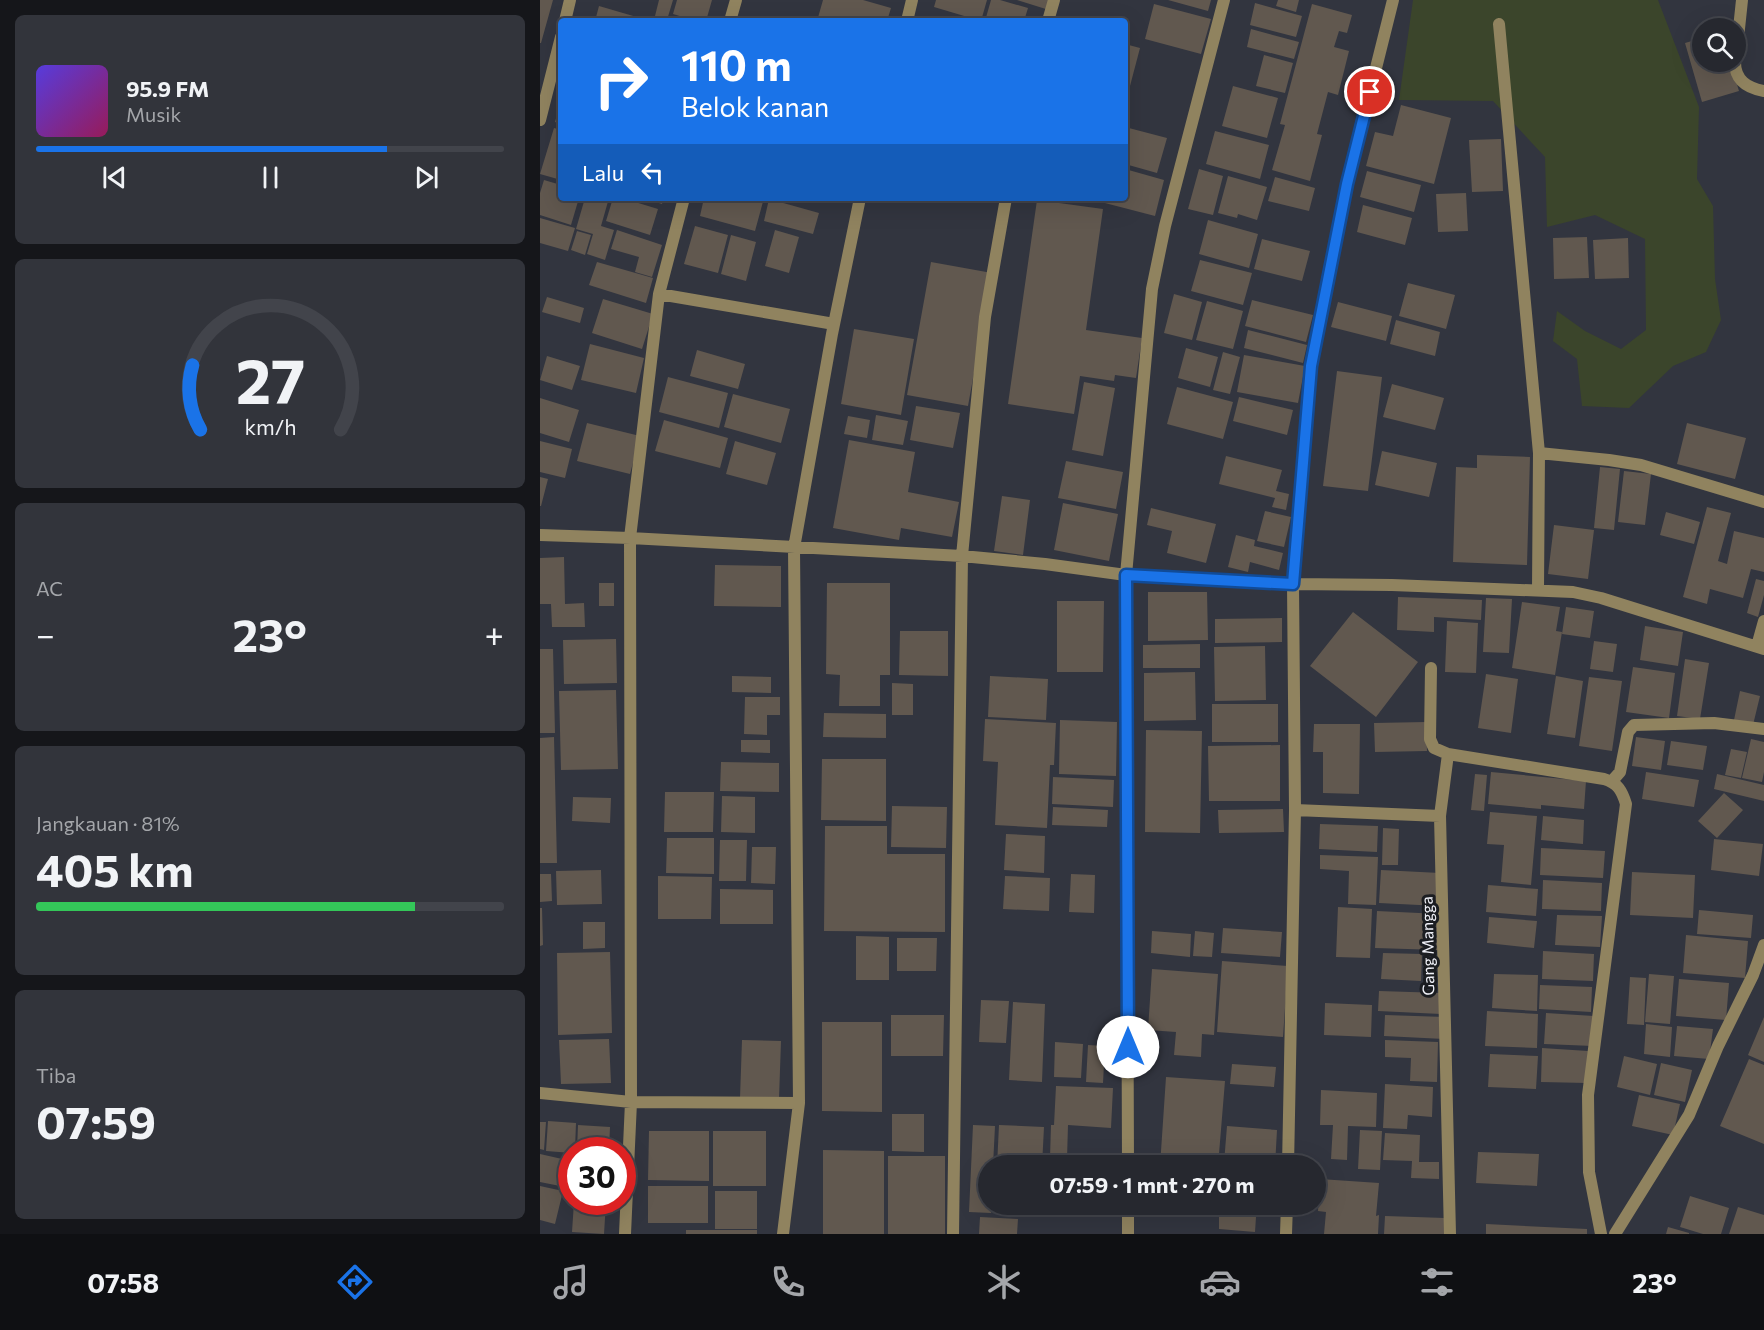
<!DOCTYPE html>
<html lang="id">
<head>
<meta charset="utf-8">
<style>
	:root { --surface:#26282f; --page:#32343b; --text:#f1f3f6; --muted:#a4a6aa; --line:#42444b; --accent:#1a73e8 }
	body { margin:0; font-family:Commissioner,sans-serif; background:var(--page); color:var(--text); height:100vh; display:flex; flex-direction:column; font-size:22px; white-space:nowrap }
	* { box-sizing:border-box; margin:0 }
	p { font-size:20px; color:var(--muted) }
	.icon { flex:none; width:33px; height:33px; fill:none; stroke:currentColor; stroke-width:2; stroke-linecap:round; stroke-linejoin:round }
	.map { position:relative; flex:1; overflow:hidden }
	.side { display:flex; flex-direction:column; gap:15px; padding:15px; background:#15161a; width:540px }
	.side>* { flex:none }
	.banner { position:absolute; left:18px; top:18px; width:570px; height:183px; border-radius:6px; box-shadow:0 6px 24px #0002,0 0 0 2px var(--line); background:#1a73e8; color:#fff; overflow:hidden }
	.controls { position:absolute; left:1152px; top:18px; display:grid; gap:12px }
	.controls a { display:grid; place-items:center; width:54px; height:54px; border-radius:50%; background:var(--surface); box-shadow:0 6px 24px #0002,0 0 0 2px var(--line); font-size:30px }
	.speed { position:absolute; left:18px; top:1137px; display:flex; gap:12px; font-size:30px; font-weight:700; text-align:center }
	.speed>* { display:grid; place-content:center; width:78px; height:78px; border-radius:50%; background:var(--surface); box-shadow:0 6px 24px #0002,0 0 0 2px var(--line); line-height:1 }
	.speed .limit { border:9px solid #d22; background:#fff; color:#111 }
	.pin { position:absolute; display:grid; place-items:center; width:51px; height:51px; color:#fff; margin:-26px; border:3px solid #fff; border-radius:50%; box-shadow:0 2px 6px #0007 }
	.me { position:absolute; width:66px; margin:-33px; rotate:0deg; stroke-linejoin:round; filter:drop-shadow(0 0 4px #0008) }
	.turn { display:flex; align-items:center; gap:21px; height:126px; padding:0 24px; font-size:27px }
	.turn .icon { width:78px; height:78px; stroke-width:2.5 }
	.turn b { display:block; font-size:42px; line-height:51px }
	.then { display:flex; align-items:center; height:57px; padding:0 24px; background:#0003; gap:12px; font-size:22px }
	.big { font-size:45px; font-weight:700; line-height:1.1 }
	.side .tile { flex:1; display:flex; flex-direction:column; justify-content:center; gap:9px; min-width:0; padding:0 21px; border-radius:9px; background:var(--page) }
	.side .dial { align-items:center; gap:0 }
	.dial svg { height:156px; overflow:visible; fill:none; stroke:var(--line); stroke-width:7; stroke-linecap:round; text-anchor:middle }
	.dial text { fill:var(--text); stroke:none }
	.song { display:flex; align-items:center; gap:18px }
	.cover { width:72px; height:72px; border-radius:9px; background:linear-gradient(135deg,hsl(250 70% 55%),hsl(330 70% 35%)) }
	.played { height:6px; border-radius:3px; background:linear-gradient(90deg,var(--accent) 75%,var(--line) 75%) }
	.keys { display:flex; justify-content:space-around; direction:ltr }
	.heat { display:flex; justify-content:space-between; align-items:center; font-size:33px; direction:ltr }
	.charge { height:9px; border-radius:4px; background:linear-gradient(90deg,#34c759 81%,var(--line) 0) }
	.trip { position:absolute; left:438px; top:1155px; width:348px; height:60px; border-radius:30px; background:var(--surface); box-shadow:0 6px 24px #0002,0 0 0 2px var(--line); font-weight:700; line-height:60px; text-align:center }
	.tab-bar { display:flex; height:96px; justify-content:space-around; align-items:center; background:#0f1013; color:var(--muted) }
	.tab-bar .icon { width:42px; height:42px }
	.tab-bar .selected { color:var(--accent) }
	.tab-bar b { font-size:27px; color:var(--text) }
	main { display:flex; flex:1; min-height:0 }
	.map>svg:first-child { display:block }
	.green { fill:#3b452b }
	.building { fill:#61584f }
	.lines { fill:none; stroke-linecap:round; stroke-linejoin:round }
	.street { stroke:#90835f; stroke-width:12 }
	.route-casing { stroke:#114b97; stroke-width:15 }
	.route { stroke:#1a73e8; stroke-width:10 }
	.labels { text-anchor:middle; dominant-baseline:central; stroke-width:6; stroke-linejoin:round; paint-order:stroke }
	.street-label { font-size:16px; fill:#f0f1f8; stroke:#1b1d21 }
</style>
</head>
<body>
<main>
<section class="side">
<div class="tile">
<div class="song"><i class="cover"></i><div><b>95.9 FM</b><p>Musik</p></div></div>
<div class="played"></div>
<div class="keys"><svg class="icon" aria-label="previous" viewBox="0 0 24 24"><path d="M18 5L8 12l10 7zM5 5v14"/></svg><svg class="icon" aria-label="pause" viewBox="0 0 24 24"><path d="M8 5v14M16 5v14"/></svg><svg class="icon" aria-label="next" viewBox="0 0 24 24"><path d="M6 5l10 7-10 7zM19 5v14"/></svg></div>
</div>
<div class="tile dial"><svg viewBox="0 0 100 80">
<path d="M14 69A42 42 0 1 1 86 69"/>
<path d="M14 69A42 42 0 0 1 10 36" stroke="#1a73e8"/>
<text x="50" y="56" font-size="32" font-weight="700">27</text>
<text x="50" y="72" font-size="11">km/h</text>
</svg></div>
<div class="tile"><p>AC</p>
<div class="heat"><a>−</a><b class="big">23°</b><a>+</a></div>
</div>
<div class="tile"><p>Jangkauan · 81%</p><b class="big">405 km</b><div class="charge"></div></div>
<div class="tile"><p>Tiba</p><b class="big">07:59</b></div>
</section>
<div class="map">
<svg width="1224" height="1234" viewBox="0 0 1224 1234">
	<rect width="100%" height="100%" fill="#32353f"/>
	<path class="green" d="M873,0H1118L1159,107L1157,179L1173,206L1175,279L1181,320L1166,352L1133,366L1089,408L1042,406L1037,359L1013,341L1017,311L1045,331L1081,349L1106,330L1105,239L1055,215L1007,227L1005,157L953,101L859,100Z"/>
	<path class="building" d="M0,0H13L1,43H0Z
		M119,0H133L127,20L115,16Z
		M137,0H172L166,21H156L133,14Z
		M283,0H323L351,8L347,21H277Z
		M396,0H447L441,21L394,7Z
		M451,0H460L488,8L484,21H445Z
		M477,0H512L509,10Z
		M628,0H671L668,11Z
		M738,0H759L756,12L736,6Z
		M715,3L762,16L756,37L710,25Z
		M614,4L671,19L661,54L605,39Z
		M772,4L812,15L807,33L799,31L794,47L809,51L798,95L788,92L777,134L782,135L770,181L732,170L745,125L740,124Z
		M59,6L107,20V21H55Z
		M711,29L759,42L754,59L707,47Z
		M1162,38V62H1190L1199,91L1162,102L1145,43Z
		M585,44L600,48L590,86L585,85Z
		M724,55L753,63L745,93L716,86Z
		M693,86L738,98L727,138L682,126Z
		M20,104H21V124L15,122Z
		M861,105L911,118L894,184L826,166L835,132L853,136Z
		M585,127L627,138L617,173L585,164Z
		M14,128L21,130V180L0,174Z
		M675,131L729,145L720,179L666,164Z
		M961,139L963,191L932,192L929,140Z
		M585,169L624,180L615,216L561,202L562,198H585Z
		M659,169L683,176L673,215L648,209Z
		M827,171L881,185L874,212L820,197Z
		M688,176L727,187L717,220L698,214L697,218L678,213Z
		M735,177L775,188L769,211L728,201Z
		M4,180L21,185V198H39L31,225L0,215V193Z
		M926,193L928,231L898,232L896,194Z
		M45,198H69L61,226L74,230L65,260L47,254L53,234L36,229Z
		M73,198H82L118,209L110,235L66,221Z
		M103,198H124L122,204Z
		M164,198H224L215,231L160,216Z
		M540,198H556L555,203Z
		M229,199L279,213L273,234L224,221Z
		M497,200L563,209L546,330L602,338L596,378L575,375L574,381L540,376L534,414L468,404Z
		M823,205L872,218L865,245L817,232Z
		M0,218L35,228L28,251L0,243Z
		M668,220L718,234L709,268L659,254Z
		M155,226L188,235L178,273L144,264Z
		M77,230L122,245L112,277L95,272L99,257L71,249Z
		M235,230L259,237L249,273L225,266Z
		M37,231L51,235L45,255L31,250Z
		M191,235L216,242L206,281L181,274Z
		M1047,237L1049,278L1014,279L1013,238Z
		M1088,238L1089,278L1055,279L1053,240Z
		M722,239L770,251L762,281L714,269Z
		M660,260L712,273L703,305L651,291Z
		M57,262L113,278L106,303L49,285Z
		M391,262L452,273L428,406L367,395Z
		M868,283L915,295L906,329L859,316Z
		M634,294L662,302L652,340L624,333Z
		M7,297L44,308L40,323L2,312Z
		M63,299L113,314L102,349L52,333Z
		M712,300L773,315L766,342L705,326Z
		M667,301L703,311L693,349L656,340Z
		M798,302L852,316L846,341L791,327Z
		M856,320L900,332L895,356L850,344Z
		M314,329L374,339L361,415L301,404Z
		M708,330L767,345L763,363L704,348Z
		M50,344L104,358L96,393L41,380Z
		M646,348L678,357L670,387L638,378Z
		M157,350L205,364L198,389L150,376Z
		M683,352L700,357L690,394L673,390Z
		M704,355L765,366L758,403L697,392Z
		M7,356L40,366L32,390L0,380Z
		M797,371L842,377L828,491L783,486Z
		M128,377L188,393L179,428L119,412Z
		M544,382L575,388L563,456L532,450Z
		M852,384L904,398L895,430L843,417Z
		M637,387L693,402L683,439L627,424Z
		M193,394L250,409L241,443L184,427Z
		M699,397L753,410L747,435L693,421Z
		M0,398L39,410L29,442L0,433Z
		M376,406L420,413L413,448L370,440Z
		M336,415L368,421L363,445L332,440Z
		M308,416L330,420L327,438L304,434Z
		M124,420L188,438L180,468L115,451Z
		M47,423L100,436L90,474L37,461Z
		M1147,423L1206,438L1195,479L1137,464Z
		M309,440L375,452L368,492L419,502L412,537L361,528L359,540L293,528Z
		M0,441L32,449L25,478L0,472Z
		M195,441L236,453L227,485L186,474Z
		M842,451L897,463L889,497L835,485Z
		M937,455L990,457L987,565L913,562L916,467L937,468Z
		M686,456L742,470L736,491L749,494L746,510L732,507L735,498L679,484Z
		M526,461L583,472L576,509L518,498Z
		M1060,467L1080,469L1074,530L1054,528Z
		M1084,471L1111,474L1105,525L1078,522Z
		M0,477L8,479L1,506H0Z
		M462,496L490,500L483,555L454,551Z
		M523,503L578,514L569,561L514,550Z
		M1167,507L1191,513L1178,561L1187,564L1194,531L1224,538V572L1211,569L1203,598L1170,589L1167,604L1143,597Z
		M611,508L676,524L666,563L627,553L632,531L607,525Z
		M725,511L751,517L744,547L717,541Z
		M1126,512L1160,522L1154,544L1120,535Z
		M1014,525L1054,530L1048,579L1008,574Z
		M696,535L715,540L714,546L743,553L739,570L710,562L708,572L688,567Z
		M24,557L25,604L44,603L45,627H12L11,604H0V558Z
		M175,565L241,566V607L174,606Z
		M1216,579L1224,581V595L1218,617L1207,613Z
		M59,583H74V606H59Z
		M287,583H350V675H340V706H299L300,675L286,674Z
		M608,592H667L668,640L608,641Z
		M858,597L942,600L941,620L894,617V632L857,630Z
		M946,598L972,599L969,653L943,652Z
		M517,601H564L563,672H517Z
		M982,602L1020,607L1016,631L1022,632L1015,675L972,668Z
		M1026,607L1054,611L1050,638L1022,634Z
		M813,612L878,662L836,717L770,666Z
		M742,618V642L675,643V619Z
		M907,621L938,623L936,673L905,672Z
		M1105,626L1143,632L1138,666L1100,660Z
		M360,631H408V676L359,675Z
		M76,639L77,683L24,684L23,640Z
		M1054,641L1077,644L1073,672L1050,669Z
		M660,644V668H603V645Z
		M725,646L726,700L675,701L674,647Z
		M0,649H13L15,733H0Z
		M1145,659L1169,663L1160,719L1137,716Z
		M1093,667L1135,673L1129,718L1086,712Z
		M655,672L656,720L604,721V673Z
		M946,674L978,679L971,733L938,728Z
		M192,676L231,677V693L192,692Z
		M450,676L508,679L506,720L448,717Z
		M1016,676L1043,681L1035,738L1007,734Z
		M1049,677L1082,681L1072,751L1039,746Z
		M352,683L373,684V715H352Z
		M76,690L78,769L21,770L19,691Z
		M1200,691L1220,696L1213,725L1194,720Z
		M205,697H240V715H227V735L204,734Z
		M672,704H738V742H672Z
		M284,713L346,714V738L283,737Z
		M445,719L516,723L514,765H510L507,828L455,825L458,762L443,761Z
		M520,720L577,722L576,776L519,774Z
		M886,722L887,751L835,752L834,723Z
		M774,724H820L819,794L783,793V752H773Z
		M606,730L662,731L660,833L605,832Z
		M14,737L17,863H0V738Z
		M1096,737L1125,741L1121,770L1092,766Z
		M1211,739L1224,742V772L1222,782L1202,778Z
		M201,740H230V753L201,752Z
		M1131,741L1167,746L1163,770L1127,765Z
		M740,745V801H669L668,746Z
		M1191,749L1207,752L1201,778L1185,775Z
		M282,759H346V821L281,820Z
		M181,762L239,763V792L180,791Z
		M951,772L1046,781L1044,809L1001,805V809L948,804Z
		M1106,772L1159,780L1154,807L1102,799Z
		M935,774L947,775L944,811L931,810Z
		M1177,774L1224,785V801L1174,789Z
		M513,777L574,780L573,807L512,804Z
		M125,792H174L173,832H124Z
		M1184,793L1203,810L1177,838L1158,821Z
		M182,796L215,797V833L181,832Z
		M33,797L71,798L70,823L32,821Z
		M352,806L407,807L406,848L351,847Z
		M513,807L568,810L567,827L512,825Z
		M743,809L744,832L679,833L678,810Z
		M950,812L997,816L991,885L961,882L964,845L947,844Z
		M1003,816L1044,820L1043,844L1001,840Z
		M780,824L838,826L837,852L779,849Z
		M285,826H347V854H405V932L284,931Z
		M843,828L859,829L858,865H842Z
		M466,834L505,836L504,873L464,870Z
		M127,838H174V874L126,873Z
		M1174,839L1223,844L1219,876L1171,870Z
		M180,840H207L206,881H179Z
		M212,847H236L235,884L211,883Z
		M1001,848L1065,851L1063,878L1000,875Z
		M780,855L838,857L836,905L808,904L809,871L780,869Z
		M61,870L62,904L17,905L16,871Z
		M841,870L900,873L899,906L839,903Z
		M1092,872L1155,875L1153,918L1090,915Z
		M0,874H11L12,901L0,902Z
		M531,874L555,875L554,913L529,912Z
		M118,876L172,877L171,919H118Z
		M465,876L510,878L509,911L463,909Z
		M1003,880L1062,883L1061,911L1002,909Z
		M948,885L998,889L996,916L946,912Z
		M180,889L233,890V924H180Z
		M798,907L832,909L830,958L796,957Z
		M0,908H2L3,945L0,946Z
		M1159,910L1213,915L1211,938L1157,934Z
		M837,911L900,914L899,950L835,948Z
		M1017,915L1062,916L1060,947L1015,945Z
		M949,917L997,921L994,948L947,943Z
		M43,922H65V948L43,949Z
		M683,928L742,932L740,957L681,953Z
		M612,931L651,934L650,957L611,953Z
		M655,931L674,933L672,957L653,956Z
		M1146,935L1208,941L1205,978L1143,973Z
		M316,936L349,937V980H316Z
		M357,938H397L396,971H357Z
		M1003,951L1054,954L1053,981L1002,979Z
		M70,952L72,1033L18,1035L17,953Z
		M843,953L882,954L881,981L841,979Z
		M682,961L748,966L743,1037L677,1032Z
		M612,969L678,974L674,1035L662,1034L661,1057L634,1055L636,1032L608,1030Z
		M954,974L998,975L997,1011L952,1008Z
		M1109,974L1134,976L1130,1024L1105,1022Z
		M1090,977L1106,978L1104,1025L1087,1024Z
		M1139,979L1189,983L1186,1020L1136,1016Z
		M1000,985L1052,987L1051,1012L999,1009Z
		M839,991L902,993L901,1014L838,1011Z
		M441,1000L469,1001L466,1043L439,1042Z
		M473,1002L505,1004L502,1082L469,1080Z
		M785,1003L832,1005L831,1037L784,1035Z
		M947,1011L998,1014L997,1048L945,1046Z
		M1006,1013L1054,1016L1053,1046L1004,1044Z
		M351,1015H404L403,1056H351Z
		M845,1015L905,1017L904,1039L844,1036Z
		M1224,1017V1062L1208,1055Z
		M282,1022H342V1112L282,1111Z
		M1106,1024L1132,1027L1130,1057L1104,1054Z
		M1137,1026L1173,1029L1169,1059L1134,1056Z
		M69,1039L71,1083L21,1084L19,1040Z
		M202,1040L241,1041L239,1099L200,1098Z
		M845,1040L898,1042L897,1082L870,1081L871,1058L845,1057Z
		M515,1042L543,1044L541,1078L514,1077Z
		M548,1045L565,1046L563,1083L546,1082Z
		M1002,1048L1048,1051L1047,1083L1001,1082Z
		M950,1054L998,1056L996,1089L948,1087Z
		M1084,1056L1117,1064L1110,1095L1077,1087Z
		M1209,1059L1224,1065V1144L1180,1126Z
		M1121,1063L1152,1070L1145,1102L1114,1095Z
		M692,1064L736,1067L734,1087L690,1084Z
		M626,1077L685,1081L678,1166H620Z
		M845,1084L893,1087L892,1117L868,1115L867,1129L843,1128Z
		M516,1086L573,1088L571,1128L528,1125L527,1159L510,1158L511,1125H514Z
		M781,1090L837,1093L836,1127L808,1126L807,1160L791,1159L793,1125H780Z
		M1099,1095L1140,1104L1133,1135L1092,1126Z
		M352,1114H384V1152L352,1151Z
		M8,1121L36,1123L35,1150H32V1153L6,1151Z
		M0,1122H6L4,1150L0,1149Z
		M38,1125L70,1127L69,1150H37Z
		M433,1125L455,1126L453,1166H448V1204H451V1213L429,1212Z
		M459,1125L504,1127L502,1166H457Z
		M687,1126L737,1130L735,1166L684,1163Z
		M820,1130L842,1131L840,1170L818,1169Z
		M109,1131H169V1181L108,1180Z
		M173,1131H226V1186H173Z
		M845,1133L880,1135L879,1162H899V1179L871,1178L872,1161L843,1160Z
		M283,1150L344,1151V1234H283Z
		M938,1152L999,1154L997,1186L936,1183Z
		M0,1154L31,1161L25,1187L0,1182Z
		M348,1156H405V1234H348Z
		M780,1179L839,1183L836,1216L839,1215L838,1234H784L786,1212L778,1211Z
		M0,1186L23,1191L15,1224L0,1220Z
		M108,1186H168V1223H108Z
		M175,1191H217V1229H175Z
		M1150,1196L1189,1208L1181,1234H1163L1140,1227Z
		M34,1202H66L64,1234L32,1232Z
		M455,1204H500V1212L455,1209Z
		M509,1204H563V1210L509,1207Z
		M684,1204H718L717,1215L684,1212Z
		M723,1204H744L743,1213L722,1211Z
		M1198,1207L1224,1215V1234H1189Z
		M679,1214L716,1217L715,1232L679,1229Z
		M845,1216L905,1218V1234H844Z
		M440,1217L478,1219L477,1234H439Z
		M946,1224L1047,1229V1234H946Z
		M1128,1227L1149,1233V1234H1126Z
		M146,1230H217V1234H146Z"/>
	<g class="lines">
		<path class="street" d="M25,21L30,0
			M190,21L196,0
			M367,21L372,0
			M508,21L514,0
			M959,24L999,453L998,590
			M1196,57L1202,0
			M1195,62C1195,80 1207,88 1224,91
			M0,120L21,37
			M119,294L294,324
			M999,453L1069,460L1101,465L1224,502
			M0,535L90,538L422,556L505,564L586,575L753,584L852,585L1033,592L1061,598L1224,649
			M1217,646L1224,621
			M891,668L890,739L894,748L908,754L900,816L910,1234
			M908,754L1064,779C1078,783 1082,791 1086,804L1048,1095L1049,1172L1061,1234
			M1072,781L1080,772L1088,732L1094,725L1174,723L1224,729
			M755,810L900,816
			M0,1093L91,1102L259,1103
			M588,1166L586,575L612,289L625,226L684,0
			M748,1166L755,810L753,584L771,367L807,184L853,0
			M588,1204V1234
			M85,1234L91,1102L90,538L119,294L144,198
			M243,1234L259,1103L254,548L292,334L320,198
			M413,1234L422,556L445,317L466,198
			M746,1234L747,1204
			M1075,1234L1149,1115L1178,1046L1213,975L1224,945"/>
	</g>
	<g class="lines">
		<defs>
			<path id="route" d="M588,1047L586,575L753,584L771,366L807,184L830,92"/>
		</defs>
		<use href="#route" class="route-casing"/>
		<use href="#route" class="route"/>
	</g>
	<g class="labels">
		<g class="street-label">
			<text transform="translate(887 946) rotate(-91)">Gang Mangga</text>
		</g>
	</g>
</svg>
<div class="controls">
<a><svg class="icon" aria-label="search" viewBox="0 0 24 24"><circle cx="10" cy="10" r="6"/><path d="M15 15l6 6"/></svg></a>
</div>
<div class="speed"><div class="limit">30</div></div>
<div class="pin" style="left:830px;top:92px;background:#d93025"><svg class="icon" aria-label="arrive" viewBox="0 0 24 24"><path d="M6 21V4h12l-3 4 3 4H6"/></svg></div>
<svg class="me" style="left:588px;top:1047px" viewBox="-20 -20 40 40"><circle r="19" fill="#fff"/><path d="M0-13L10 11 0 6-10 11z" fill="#1a73e8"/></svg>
<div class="trip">07:59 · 1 mnt · 270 m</div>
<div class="banner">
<div class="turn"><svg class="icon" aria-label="right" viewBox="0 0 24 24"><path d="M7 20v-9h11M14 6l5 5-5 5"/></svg><div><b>110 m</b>Belok kanan</div></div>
<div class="then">Lalu<svg class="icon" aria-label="left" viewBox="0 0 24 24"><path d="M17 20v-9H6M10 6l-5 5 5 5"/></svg></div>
</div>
</div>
</main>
<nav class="tab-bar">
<b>07:58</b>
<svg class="icon selected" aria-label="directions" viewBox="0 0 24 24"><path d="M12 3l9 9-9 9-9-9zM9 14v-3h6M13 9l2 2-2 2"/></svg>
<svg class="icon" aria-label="music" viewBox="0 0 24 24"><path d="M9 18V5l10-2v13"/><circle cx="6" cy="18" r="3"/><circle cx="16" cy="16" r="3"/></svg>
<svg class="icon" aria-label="phone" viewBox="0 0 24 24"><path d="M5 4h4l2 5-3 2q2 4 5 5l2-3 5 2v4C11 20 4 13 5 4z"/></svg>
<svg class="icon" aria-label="climate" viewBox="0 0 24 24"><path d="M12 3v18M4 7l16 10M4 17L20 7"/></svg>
<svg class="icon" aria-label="car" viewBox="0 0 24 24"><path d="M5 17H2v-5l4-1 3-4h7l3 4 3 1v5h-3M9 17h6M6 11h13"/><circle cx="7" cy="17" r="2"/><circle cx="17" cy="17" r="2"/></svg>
<svg class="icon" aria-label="filters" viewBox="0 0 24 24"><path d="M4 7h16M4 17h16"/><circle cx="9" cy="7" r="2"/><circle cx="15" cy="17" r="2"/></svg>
<b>23°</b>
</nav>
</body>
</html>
